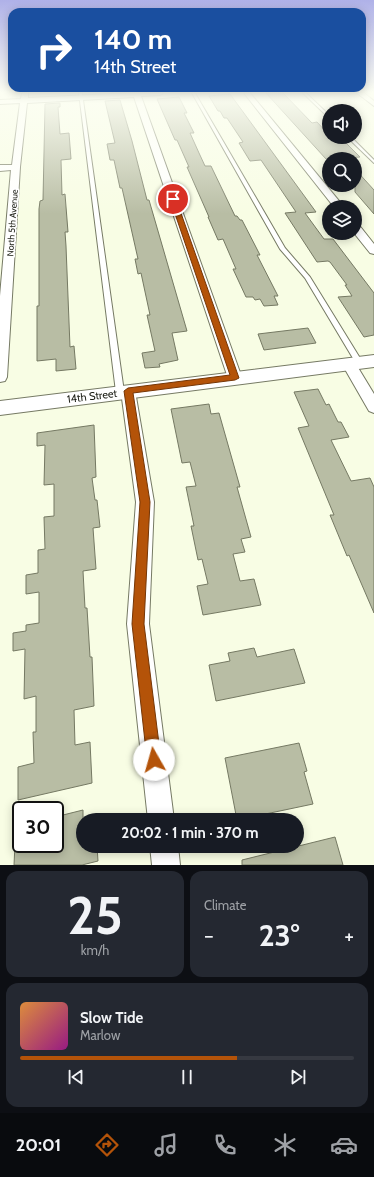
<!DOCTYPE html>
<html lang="en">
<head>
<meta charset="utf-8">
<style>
	:root { --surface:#171b24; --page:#242831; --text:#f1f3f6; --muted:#9ea1a6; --line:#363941; --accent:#b45309 }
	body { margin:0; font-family:Cabin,sans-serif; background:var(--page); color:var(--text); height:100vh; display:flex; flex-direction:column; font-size:15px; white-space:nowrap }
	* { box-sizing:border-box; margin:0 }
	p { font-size:13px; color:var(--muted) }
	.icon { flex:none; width:22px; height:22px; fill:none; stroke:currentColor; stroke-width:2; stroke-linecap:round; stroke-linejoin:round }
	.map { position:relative; height:865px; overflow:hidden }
	.drawer { display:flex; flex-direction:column; gap:6px; padding:6px; background:#0d0f14; flex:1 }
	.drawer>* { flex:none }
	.hud { position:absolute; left:8px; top:8px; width:358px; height:84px; border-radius:12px; box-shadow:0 2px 10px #0003; background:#1a4fa0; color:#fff; overflow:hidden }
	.controls { position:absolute; left:322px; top:104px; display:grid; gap:8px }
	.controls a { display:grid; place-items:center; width:40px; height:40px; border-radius:50%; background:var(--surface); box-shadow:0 2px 10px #0003; font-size:20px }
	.speed { position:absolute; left:12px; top:801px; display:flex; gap:8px; font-size:20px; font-weight:700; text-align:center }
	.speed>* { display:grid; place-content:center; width:52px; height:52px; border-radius:50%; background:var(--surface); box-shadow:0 2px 10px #0003; line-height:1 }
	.speed .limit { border:2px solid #111; border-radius:6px; background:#fff; color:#111 }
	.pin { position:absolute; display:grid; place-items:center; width:34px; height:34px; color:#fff; margin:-17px; border:2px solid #fff; border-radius:50%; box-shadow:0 1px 4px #0007 }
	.me { position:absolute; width:44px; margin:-22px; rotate:353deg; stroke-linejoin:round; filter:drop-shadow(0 0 3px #0008) }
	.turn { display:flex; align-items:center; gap:14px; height:84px; padding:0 20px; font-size:18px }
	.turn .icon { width:52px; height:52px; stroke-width:2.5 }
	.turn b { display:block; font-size:28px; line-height:34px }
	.big { font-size:30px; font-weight:800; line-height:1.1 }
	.drawer .widget { flex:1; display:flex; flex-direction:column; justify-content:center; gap:6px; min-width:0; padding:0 14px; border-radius:12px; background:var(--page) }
	.drawer .dial { align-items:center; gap:0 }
	.dial b { font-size:52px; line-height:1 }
	.song { display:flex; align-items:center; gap:12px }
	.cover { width:48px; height:48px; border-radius:6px; background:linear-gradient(135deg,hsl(30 70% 55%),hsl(310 70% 35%)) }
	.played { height:4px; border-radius:2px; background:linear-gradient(90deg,var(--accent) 65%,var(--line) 65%) }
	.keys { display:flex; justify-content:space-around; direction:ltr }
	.heat { display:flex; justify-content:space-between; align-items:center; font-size:22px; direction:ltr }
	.drawer .tiles { flex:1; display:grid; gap:6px; grid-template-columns:1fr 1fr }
	.widget:last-child { grid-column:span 2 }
	.trip { position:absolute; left:76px; top:813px; width:228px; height:40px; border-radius:20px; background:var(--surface); box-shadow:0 2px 10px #0003; font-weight:800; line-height:40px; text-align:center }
	.tabs { display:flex; height:64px; justify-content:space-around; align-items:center; background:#090b0e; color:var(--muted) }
	.tabs .icon { width:28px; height:28px }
	.tabs .current { color:var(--accent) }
	.tabs b { font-size:18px; color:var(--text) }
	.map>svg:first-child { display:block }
	.building { fill:#b8bda4; stroke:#757963 }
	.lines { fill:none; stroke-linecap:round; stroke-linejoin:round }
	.service-casing { stroke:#767a64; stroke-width:2 }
	.minor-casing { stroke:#767a64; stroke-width:2 }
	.tertiary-casing { stroke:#767a64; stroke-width:2 }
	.service { fill:#fff; fill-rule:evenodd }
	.minor { fill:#fff; fill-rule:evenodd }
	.tertiary { fill:#fff; fill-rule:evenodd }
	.route { fill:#b45309; stroke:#753606 }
	.labels { text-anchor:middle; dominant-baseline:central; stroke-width:3.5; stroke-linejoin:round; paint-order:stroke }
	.far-street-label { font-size:9px; fill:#1c1e15; stroke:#fff }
	.street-label { font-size:11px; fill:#1c1e15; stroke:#fff }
</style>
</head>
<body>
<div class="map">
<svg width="374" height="865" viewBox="0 0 374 865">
	<rect width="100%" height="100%" fill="#f8fde4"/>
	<path class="building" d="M266,93H283L312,123L317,122L329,135V137H340L360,157L347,158L348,159H326Z
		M230,94L316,212L305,213L324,239H333L374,293V335L364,337L338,297L352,296L345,285H347L330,262L328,261L317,262L285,213L296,212L261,160L250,161L239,143L243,142L227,118H224L220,111H218L209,96Z
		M179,97L187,113H184L194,133H190L199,153L205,166H211L235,216H237L240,220H242L260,255H257L278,296H274L278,305L264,306L260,299L255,300L253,297H246L233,269H236L223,239L218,240L208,217H209L187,167H189L177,140H175L157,99Z
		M120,100L132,141L147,200H149L187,331L172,333L178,360L159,364L160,367L145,368L142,353L155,351L147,315H150L141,273L138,274L135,259H138L122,188H120L114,160H110L107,144L115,143L105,101Z
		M60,103V107H58L60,134L69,133L71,159L61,160L62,195L65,194L68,232H65L66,246L70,347L74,346L76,369L56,371V359L37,361V306H39V209L40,201L43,200L45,104Z
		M355,169L374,190V214L355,192Z
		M308,328L316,343L264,350L258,334Z
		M318,389L326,405L329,404L338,422H341L349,437L331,440L351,481L370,478L374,487V613L349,555L347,556L330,515H334L298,428L309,426L294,392Z
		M209,404L211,414L219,413L240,487H237L251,537L241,539L245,552L233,554L240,581L254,579L261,605L203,615L197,586L208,584L202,559L198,560L191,526H194L186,487L196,486L190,462L182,463L171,409Z
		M94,425L96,477L92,478L95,500H97L100,527L93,528L96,569L83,571L85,608H87L90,657H92L94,706L74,710L75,745L90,742L92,783L18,800V767L34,763L33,732H36V696L24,699L25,649L13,651V633L26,631V625L39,623V592L26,594V575L38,573V550L45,549L44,517L54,516V484L44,485L45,445L37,446V433Z
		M254,648L257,657L294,649L305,683L216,701L209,665L230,661L228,653Z
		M299,743L307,771L304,772L313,804L237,820L225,758Z
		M83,810V846H97L98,861L82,865H14L15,844H55V817Z
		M335,837L343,865H242V860Z"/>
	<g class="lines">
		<defs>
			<path id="service" d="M79,93H82L124,392L120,395L116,392Z
				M192,93H195L285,248L310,277L363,363L361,365H357L305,278L280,249Z
				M303,93H306L329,115V118Z
				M347,137H351L374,160V163Z"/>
			<path id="minor" d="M22,93H28V98L131,93H163L160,95L141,96L242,378L240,382L235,383L230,382L228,378L134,97L27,103L20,167L7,377L5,381L0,382V296L11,170L0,171V165H12L20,103L0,104V100L21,99Z
				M244,93H250L344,207H334Z
				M357,93H364L374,101V106Z
				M355,224L359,225L374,244V254L370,253L354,233Z
				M349,359L354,361L374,394V413L369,411L342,364L344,361Z
				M128,386L133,387L135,391L154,502L149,624L174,820H148L127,624L136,502L121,391L123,387Z
				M150,846H178L180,865H152Z"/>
			<path id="tertiary" d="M374,355V367L0,415V401Z"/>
		</defs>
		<use href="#service" class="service-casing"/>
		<use href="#minor" class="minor-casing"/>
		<use href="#tertiary" class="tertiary-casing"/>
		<use href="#service" class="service"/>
		<use href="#minor" class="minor"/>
		<use href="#tertiary" class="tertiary"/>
	</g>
	<linearGradient id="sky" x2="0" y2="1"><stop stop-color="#afb1e8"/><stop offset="0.43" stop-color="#fcfef3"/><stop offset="1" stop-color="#fcfef3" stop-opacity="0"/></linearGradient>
	<rect width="374" height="214" fill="url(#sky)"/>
	<path class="route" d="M173,197L176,199L239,378L235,380L133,393L150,502L144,624L161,760L159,765L154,767L149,765L147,760L132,624L140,502L124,391L128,388L230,375L170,199Z"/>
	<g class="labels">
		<g class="far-street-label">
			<text transform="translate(12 223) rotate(-86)">North 5th Avenue</text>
		</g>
		<g class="street-label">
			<text transform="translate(92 396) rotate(-7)">14th Street</text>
		</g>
	</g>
</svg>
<div class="controls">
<a><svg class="icon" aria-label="sound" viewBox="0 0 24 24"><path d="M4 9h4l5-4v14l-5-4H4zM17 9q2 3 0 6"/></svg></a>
<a><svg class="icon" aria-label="search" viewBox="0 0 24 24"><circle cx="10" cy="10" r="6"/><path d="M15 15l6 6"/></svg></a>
<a><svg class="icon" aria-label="layers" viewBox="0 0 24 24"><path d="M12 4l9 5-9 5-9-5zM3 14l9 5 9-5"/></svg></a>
</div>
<div class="speed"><div class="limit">30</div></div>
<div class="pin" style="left:173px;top:199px;background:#d93025"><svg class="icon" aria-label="arrive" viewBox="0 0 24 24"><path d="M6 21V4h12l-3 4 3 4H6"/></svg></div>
<svg class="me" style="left:154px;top:760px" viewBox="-20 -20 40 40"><circle r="19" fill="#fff"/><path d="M0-13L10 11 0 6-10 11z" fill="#b45309"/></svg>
<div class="trip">20:02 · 1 min · 370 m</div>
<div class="hud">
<div class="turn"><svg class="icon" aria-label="right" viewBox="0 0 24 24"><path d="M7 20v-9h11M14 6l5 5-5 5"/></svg><div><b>140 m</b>14th Street</div></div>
</div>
</div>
<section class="drawer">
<div class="tiles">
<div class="widget dial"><b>25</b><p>km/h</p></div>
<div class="widget"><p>Climate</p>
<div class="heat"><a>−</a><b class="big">23°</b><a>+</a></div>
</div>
<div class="widget">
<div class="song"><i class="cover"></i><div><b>Slow Tide</b><p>Marlow</p></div></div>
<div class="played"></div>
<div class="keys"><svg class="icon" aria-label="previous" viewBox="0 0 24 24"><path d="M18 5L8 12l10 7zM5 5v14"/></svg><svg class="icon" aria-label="pause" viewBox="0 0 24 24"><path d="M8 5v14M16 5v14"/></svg><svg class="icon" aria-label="next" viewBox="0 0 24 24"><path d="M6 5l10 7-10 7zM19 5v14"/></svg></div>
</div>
</div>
</section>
<nav class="tabs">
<b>20:01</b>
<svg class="icon current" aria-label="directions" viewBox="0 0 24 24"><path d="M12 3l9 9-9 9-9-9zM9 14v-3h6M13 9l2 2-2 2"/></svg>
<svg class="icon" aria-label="music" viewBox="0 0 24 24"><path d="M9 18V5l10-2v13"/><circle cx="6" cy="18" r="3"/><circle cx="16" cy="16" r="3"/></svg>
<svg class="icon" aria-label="phone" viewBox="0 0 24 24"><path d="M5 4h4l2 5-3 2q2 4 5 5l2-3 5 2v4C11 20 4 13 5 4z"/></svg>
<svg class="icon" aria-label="climate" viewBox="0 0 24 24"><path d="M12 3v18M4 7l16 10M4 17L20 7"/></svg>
<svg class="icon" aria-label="car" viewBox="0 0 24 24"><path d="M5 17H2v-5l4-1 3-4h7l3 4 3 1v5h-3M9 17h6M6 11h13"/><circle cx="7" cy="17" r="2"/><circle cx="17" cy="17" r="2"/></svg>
</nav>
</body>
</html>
